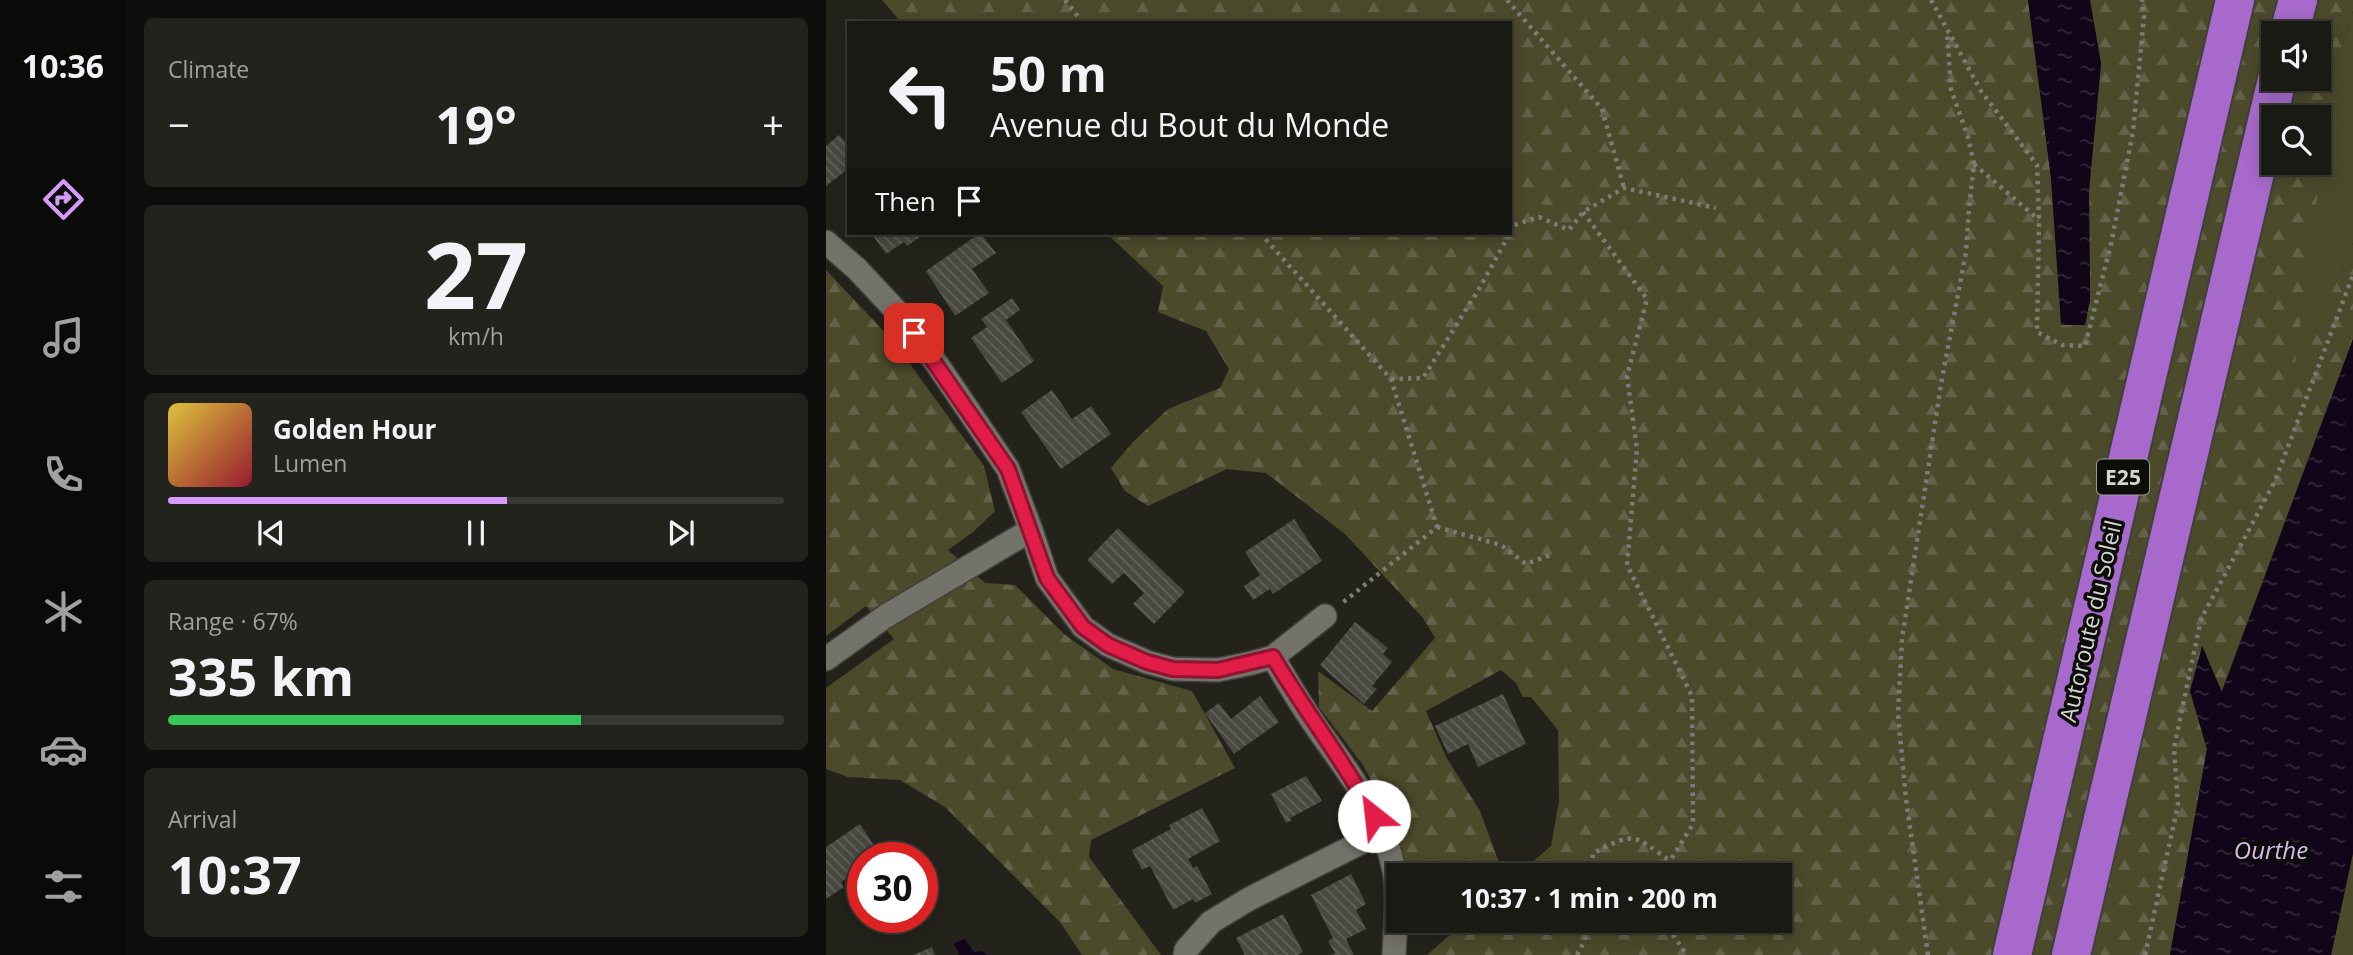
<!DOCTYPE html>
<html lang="en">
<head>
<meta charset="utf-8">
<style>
	:root { --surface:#1a1a15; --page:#23231e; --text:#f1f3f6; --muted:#9fa1a0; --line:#383834; --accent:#d69bfa }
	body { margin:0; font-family:"Open Sans",sans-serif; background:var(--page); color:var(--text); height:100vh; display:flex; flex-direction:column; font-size:26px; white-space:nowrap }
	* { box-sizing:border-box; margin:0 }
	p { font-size:23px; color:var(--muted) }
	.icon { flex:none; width:38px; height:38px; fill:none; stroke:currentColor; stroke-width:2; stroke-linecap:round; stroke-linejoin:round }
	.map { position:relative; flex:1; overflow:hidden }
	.sheet { display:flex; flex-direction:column; gap:18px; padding:18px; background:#0e0e0c; width:700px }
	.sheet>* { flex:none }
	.banner { position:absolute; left:21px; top:21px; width:665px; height:214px; border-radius:0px; box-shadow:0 4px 18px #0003,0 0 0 2px var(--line); background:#1a1a15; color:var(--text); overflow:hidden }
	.controls { position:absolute; left:1435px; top:21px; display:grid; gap:14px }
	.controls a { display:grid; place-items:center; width:70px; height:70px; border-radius:0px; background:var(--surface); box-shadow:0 4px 18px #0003,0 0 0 2px var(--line); font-size:35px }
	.speed { position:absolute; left:21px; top:842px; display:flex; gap:14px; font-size:35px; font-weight:700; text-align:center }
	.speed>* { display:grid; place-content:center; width:91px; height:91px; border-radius:50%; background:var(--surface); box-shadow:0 4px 18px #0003,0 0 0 2px var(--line); line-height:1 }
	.speed .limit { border:10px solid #d22; background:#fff; color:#111 }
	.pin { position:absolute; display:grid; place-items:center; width:60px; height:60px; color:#fff; margin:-30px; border-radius:14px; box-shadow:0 4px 10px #0006 }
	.me { position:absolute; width:77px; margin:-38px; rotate:331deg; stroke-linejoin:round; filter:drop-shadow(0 0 5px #0008) }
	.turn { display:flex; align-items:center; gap:24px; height:147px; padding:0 28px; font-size:32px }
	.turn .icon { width:91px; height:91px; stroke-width:2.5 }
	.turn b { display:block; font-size:49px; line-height:60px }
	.then { display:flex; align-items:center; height:66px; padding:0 28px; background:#0003; gap:14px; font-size:26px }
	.big { font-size:52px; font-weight:700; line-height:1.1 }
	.sheet .widget { flex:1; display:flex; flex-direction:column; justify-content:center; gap:10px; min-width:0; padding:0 24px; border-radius:10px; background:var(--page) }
	.sheet .dial { align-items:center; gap:0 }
	.dial b { font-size:91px; line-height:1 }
	.song { display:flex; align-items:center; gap:21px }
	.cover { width:84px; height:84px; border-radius:10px; background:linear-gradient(135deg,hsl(50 70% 55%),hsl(350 70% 35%)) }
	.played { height:7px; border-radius:4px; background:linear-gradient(90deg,var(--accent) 55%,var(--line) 55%) }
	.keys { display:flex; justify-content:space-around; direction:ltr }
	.heat { display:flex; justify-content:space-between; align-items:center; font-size:38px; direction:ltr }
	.charge { height:10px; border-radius:5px; background:linear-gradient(90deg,#34c759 67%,var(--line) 0) }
	.trip { position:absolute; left:560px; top:863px; width:406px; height:70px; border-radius:0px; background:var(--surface); box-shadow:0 4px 18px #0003,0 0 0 2px var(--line); font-weight:700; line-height:70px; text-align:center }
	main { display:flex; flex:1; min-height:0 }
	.tab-bar { display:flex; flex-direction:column; width:126px; justify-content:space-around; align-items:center; background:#0a0a08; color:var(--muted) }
	.tab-bar .icon { width:49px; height:49px }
	.tab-bar .current { color:var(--accent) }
	.tab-bar b { font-size:32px; color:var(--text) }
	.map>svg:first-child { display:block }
	.grass { fill:#4b4a2b }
	.forest { fill:url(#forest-firs); fill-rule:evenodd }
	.water { fill:url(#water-ripples) }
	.building { fill:url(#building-back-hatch) }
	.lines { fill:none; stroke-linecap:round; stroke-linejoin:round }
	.minor-casing { stroke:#40403b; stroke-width:26 }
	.motorway-casing { stroke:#40403b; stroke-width:42 }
	.path { stroke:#7b7c76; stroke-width:4.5; stroke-dasharray:3.5 5; stroke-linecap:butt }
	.minor { stroke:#73736b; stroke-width:23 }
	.motorway { stroke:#a76acc; stroke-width:38 }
	.route-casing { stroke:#92132f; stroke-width:18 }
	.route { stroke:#e11d48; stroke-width:12 }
	.labels { text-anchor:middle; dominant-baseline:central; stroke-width:7; stroke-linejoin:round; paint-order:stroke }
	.shield { fill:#0c0c09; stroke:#989994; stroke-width:2 }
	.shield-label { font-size:21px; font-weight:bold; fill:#d4d5d0 }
	.street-label { font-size:23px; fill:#d4d5d0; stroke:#0c0c09 }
	.water-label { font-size:24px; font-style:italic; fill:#d8b9ed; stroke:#0c0c09 }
</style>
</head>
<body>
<main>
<nav class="tab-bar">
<b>10:36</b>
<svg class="icon current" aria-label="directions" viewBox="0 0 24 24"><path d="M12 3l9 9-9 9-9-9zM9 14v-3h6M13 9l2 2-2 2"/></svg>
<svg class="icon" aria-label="music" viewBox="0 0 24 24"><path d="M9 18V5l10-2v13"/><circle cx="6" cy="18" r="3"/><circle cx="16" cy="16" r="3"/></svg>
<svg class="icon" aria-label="phone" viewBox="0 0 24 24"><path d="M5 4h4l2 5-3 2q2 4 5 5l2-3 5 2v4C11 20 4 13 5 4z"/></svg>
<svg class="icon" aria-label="climate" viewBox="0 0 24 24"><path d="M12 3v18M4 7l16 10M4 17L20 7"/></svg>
<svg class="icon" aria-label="car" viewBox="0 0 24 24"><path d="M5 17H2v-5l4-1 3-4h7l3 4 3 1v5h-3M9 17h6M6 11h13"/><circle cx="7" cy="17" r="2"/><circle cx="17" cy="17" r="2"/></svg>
<svg class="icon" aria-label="filters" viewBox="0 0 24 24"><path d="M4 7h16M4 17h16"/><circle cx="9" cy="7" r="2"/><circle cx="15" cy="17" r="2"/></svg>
</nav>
<section class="sheet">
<div class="widget"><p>Climate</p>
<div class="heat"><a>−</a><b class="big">19°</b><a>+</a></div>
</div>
<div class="widget dial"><b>27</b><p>km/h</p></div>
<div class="widget">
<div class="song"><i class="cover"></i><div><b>Golden Hour</b><p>Lumen</p></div></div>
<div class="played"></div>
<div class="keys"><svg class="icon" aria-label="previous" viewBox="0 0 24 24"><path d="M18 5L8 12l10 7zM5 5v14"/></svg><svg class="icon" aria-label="pause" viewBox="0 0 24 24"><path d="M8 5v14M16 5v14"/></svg><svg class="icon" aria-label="next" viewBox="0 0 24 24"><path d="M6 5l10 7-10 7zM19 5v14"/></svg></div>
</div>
<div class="widget"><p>Range · 67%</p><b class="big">335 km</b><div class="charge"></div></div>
<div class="widget"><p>Arrival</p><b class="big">10:37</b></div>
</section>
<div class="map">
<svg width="1527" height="955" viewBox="0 0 1527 955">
	<defs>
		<pattern id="forest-firs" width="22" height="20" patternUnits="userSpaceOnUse" patternTransform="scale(1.75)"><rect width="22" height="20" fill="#4b4a2b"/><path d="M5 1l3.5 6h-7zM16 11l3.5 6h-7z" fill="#646349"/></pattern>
		<pattern id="water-ripples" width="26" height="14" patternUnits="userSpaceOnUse" patternTransform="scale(1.75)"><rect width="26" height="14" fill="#12051a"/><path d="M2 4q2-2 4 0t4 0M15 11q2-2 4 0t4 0" fill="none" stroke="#34293a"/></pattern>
		<pattern id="building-back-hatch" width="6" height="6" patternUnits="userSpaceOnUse" patternTransform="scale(1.75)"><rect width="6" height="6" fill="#494941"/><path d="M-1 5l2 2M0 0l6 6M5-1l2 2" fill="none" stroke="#62625b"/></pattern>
	</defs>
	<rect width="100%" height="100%" fill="#23231c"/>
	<path class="grass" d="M1527,11V243L1465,391L1509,66Z
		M1527,853V955H1505Z"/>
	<path class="forest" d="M56,0H1202L1225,178L1236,325H1259L1264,300L1263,190L1275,64L1264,0H1527V11L1509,66L1466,387L1527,243V339L1395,693L1377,647L1364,691L1381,749L1344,955H601L640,921L954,920V875H692L725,846L733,801L732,730L705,697H697L690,683L675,670L600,711L620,757L654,811L674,865L626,875H581L569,827L537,765L493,707L492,671L546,711L609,638L597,618L519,534L440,473L401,469L322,506L299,491L285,468L307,442L342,409L394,388L403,369L380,331L332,312L337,286L280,233H684V23H76ZM1447,33H1493V79H1447ZM1447,117H1493V163H1447Z
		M0,270L68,342L158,466L169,511L147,532L122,550L159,583L189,585L238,634L287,669L366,691L409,768L265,840L263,857L335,955H256L234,922L119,807L74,780L22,777L0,769V688L68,639L40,606L0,636Z"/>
	<path class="water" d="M1202,0H1264L1275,64L1263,190L1264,300L1259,325H1235L1225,178Z
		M1527,339V853L1505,955H1344L1381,749L1364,691L1376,646L1396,692Z
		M139,939L148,952L156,951L161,955H133L128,943Z"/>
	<path class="building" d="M13,135L23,146V168L0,186V146Z
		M45,233H100L81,246L78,242L60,254Z
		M154,233L170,253L146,269L163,293L129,316L100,271Z
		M186,298L194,310L180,320L208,361L176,383L145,338L161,327L155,319Z
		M226,390L246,419L265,406L285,434L235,469L195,412Z
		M468,519L496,561L447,594L444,589L427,600L418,586L434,575L419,552Z
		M292,528L359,592L328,624L307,604L318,593L298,573L286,584L261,560Z
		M529,622L562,648L557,654L566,662L546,686L551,689L538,704L494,665Z
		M677,694L700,744L652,767L642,744L622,754L609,726Z
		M434,696L453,722L408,754L379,713L393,703L405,719Z
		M480,776L496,801L464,818L466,820L460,823L445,794Z
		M376,808L394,841L362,859L367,868L371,866L386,894L369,903L367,899L347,910L324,866L316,870L306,850L345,829L343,825Z
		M34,824L55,856L37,858V868L15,882L18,887L0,899V847Z
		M525,874L540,904L530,910L540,929L520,939L528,955H505L509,953L502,941L507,938L485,895Z
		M457,914L477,952L472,955H419L410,938Z
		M106,947L109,955H87Z"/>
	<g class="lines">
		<defs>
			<path id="minor" d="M0,242L31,269L75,316L113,367L182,469L205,530L60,616L0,659
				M205,530L221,578L257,627L282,645L321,662L347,669L392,670L426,663L447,657L499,616
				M447,657C460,680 474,703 489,725C520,770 557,814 568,870C573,897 569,928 568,955
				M359,955L360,950L385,922L423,899L556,832"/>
			<path id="motorway" d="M1463,33L1472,0
				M1186,955L1409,0
				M1245,955L1451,79"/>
		</defs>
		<use href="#minor" class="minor-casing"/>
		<use href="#motorway" class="motorway-casing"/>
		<path class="path" d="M239,0L257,23
			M681,0L776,109L798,188
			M1105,0L1155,91L1211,165L1213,221L1211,332L1236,345L1259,346L1285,244L1307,132L1318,16L1316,0
			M1148,164L1213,220
			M757,212L821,299L801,376L811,449L801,565L866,696L867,824L844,861L843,875
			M684,232L688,225L713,217L743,230L757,212L798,188L890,208
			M434,233L565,379L611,527L515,604
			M565,379L597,378L653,289L684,233
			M611,527L675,545L700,564L727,554
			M765,875L767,853C810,832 805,833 844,861
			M841,920L840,925L861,955
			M751,955L759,940L761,920
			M1102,955L1080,799L1072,714L1076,639L1115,384L1140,252L1143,209L1148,164L1142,137L1125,89L1121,31
			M1319,955L1352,805L1348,748L1375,619L1449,481L1527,275"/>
		<use href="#minor" class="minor"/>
		<use href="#motorway" class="motorway"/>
	</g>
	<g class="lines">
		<defs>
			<path id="route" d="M88,333L182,469L221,578L257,627L282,645L321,662L347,669L392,670L447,657C479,711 518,761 548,816"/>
		</defs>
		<use href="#route" class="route-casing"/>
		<use href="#route" class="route"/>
	</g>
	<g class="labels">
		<rect class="shield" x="1271" y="459.5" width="52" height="35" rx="5"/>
		<g class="shield-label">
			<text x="1297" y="477">E25</text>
		</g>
		<g class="street-label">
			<text transform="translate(1264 621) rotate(-77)">Autoroute du Soleil</text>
		</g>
		<g class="water-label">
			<text x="1445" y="849">Ourthe</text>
		</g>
	</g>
</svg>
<div class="controls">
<a><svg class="icon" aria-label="sound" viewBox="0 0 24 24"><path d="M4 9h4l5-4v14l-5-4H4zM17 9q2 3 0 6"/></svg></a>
<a><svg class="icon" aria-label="search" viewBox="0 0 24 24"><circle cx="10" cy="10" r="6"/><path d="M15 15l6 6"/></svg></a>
</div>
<div class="speed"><div class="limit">30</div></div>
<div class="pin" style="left:88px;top:333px;background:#d93025"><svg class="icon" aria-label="arrive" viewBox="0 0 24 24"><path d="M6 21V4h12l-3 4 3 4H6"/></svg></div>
<svg class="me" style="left:548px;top:816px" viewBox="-20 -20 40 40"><circle r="19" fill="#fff"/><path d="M0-13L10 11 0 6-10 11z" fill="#e11d48"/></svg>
<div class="trip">10:37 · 1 min · 200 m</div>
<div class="banner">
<div class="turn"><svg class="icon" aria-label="left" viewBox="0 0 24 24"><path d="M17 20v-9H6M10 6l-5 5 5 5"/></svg><div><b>50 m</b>Avenue du Bout du Monde</div></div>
<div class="then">Then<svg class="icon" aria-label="arrive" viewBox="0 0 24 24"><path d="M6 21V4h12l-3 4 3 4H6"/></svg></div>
</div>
</div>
</main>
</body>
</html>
